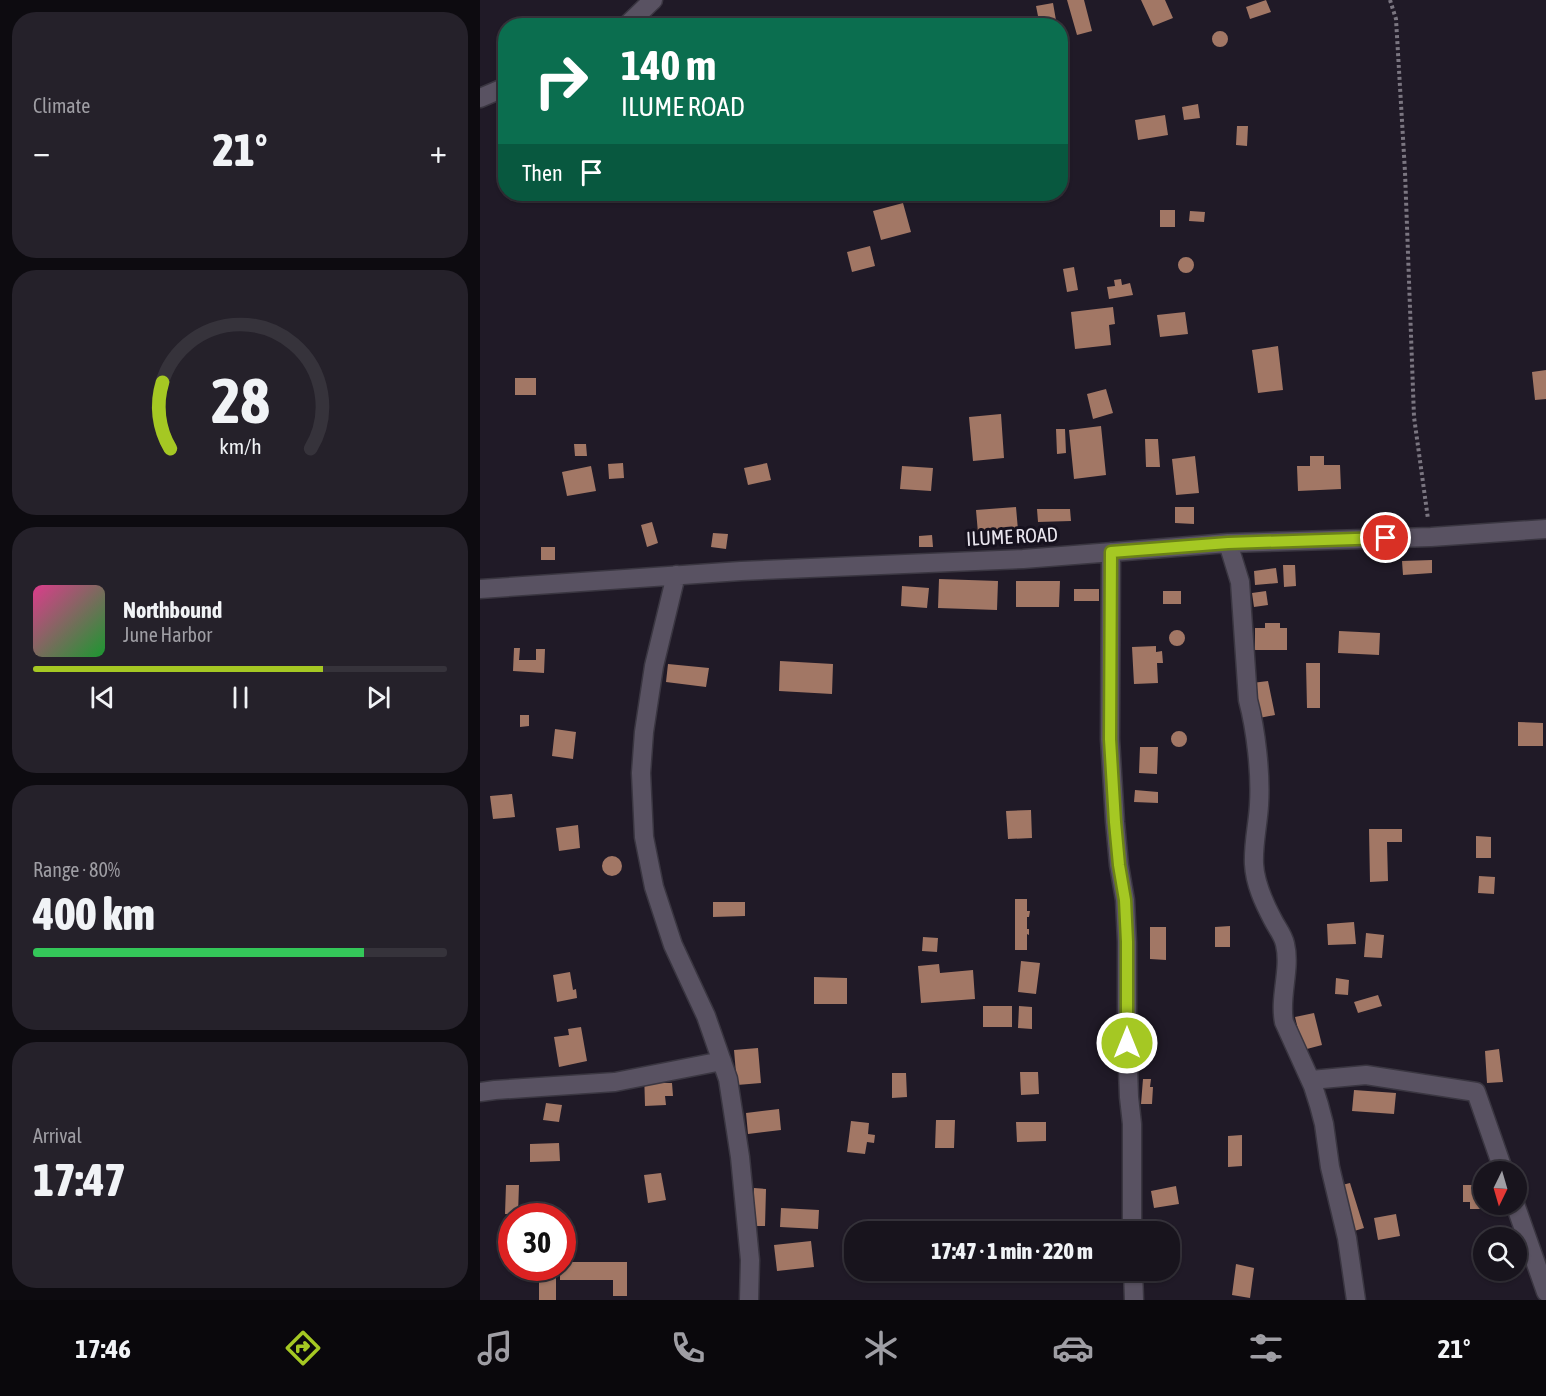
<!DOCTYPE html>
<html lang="en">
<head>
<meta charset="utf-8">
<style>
	:root { --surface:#18141d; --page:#25212a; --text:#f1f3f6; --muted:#9f9ea4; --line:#36333b; --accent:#a5c823 }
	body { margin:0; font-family:"Asap Condensed",sans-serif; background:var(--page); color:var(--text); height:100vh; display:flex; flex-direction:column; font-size:22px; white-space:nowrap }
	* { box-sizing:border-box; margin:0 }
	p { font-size:20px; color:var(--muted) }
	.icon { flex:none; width:33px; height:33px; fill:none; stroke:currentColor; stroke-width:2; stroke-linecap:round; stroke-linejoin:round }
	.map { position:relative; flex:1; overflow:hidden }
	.details { display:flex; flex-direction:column; gap:12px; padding:12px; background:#0d0b10; width:480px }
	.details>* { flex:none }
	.top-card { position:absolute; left:18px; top:18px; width:570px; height:183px; border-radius:24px; box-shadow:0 2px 4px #0004,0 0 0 2px var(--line); background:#0b6e4f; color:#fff; overflow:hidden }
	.needle { width:39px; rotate:185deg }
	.buttons { position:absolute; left:993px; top:1161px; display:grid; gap:12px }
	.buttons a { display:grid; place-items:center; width:54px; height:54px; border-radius:50%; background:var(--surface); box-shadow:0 2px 4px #0004,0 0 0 2px var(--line); font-size:30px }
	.speed { position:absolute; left:18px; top:1203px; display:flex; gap:12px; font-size:30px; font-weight:700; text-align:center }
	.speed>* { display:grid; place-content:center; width:78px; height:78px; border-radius:50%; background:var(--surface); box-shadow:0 2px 4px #0004,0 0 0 2px var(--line); line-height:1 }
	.speed .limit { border:9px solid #d22; background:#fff; color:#111 }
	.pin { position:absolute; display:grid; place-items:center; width:51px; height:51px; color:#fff; margin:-26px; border:3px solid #fff; border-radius:50%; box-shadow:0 2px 6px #0007 }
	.me { position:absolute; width:66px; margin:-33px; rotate:0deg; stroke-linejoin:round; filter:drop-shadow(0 0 4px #0008) }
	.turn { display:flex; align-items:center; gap:21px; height:126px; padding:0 24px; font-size:27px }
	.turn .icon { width:78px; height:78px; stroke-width:2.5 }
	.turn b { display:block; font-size:42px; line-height:51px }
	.then { display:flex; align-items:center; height:57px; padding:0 24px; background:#0003; gap:12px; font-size:22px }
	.big { font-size:45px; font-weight:800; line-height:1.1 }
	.details .widget { flex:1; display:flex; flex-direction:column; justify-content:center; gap:9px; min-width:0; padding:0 21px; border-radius:24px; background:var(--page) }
	.details .dial { align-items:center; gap:0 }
	.dial svg { height:156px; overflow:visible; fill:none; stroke:var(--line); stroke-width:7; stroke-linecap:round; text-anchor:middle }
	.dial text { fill:var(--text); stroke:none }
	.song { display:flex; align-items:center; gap:18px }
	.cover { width:72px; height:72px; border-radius:9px; background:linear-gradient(135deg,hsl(330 70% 55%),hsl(130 70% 35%)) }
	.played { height:6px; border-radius:3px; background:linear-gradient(90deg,var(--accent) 70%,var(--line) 70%) }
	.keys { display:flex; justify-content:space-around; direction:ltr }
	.heat { display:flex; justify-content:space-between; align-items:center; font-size:33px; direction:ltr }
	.charge { height:9px; border-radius:4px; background:linear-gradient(90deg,#34c759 80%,var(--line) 0) }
	.trip { position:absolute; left:364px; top:1221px; width:336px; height:60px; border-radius:24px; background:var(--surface); box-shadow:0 2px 4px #0004,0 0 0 2px var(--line); font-weight:800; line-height:60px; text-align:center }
	.tab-bar { display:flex; height:96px; justify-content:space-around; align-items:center; background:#0a080c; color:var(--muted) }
	.tab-bar .icon { width:42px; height:42px }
	.tab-bar .current { color:var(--accent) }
	.tab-bar b { font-size:27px; color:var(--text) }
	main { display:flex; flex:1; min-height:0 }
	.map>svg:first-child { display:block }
	.building { fill:#a27765 }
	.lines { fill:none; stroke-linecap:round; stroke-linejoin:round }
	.minor-casing { stroke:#3a3641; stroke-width:21 }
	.path { stroke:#7b7681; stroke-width:4; stroke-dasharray:3 3; stroke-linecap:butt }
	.minor { stroke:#595262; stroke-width:18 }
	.route-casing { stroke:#6b8217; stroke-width:15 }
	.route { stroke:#a5c823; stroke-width:10 }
	.labels { text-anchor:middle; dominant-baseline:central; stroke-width:6; stroke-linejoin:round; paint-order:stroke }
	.street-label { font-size:20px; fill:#e9e5ee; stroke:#16111e }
</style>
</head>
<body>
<main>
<section class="details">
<div class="widget"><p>Climate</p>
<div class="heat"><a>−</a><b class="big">21°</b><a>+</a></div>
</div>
<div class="widget dial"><svg viewBox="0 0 100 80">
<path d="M14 69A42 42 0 1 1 86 69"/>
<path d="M14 69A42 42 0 0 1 10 35" stroke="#a5c823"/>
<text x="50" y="56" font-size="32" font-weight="700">28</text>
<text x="50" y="72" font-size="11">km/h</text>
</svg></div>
<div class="widget">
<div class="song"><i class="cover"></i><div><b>Northbound</b><p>June Harbor</p></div></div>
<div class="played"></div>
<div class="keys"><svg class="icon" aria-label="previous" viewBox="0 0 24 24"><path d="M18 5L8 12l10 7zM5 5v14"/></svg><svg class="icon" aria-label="pause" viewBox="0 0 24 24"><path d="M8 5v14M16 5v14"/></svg><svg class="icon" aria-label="next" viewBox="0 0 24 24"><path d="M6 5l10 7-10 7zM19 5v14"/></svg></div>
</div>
<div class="widget"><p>Range · 80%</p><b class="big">400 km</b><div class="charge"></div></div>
<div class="widget"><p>Arrival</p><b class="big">17:47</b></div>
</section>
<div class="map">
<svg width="1066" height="1300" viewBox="0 0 1066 1300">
	<rect width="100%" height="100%" fill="#201a27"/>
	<path class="building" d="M587,0H604L612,31L597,35Z
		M661,0H685L693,18L673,26Z
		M786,0L791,12L770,19L766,7Z
		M573,3L577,26H560L556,6Z
		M523,16L525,26H496L495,22Z
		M732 39a8 8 0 1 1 16 0a8 8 0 1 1-16 0Z
		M718,104L720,118L704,120L702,107Z
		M685,115L688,135L658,140L655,120Z
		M757,126H768L767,146L756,145Z
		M423,203L431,232L401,240L393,211Z
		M680,210H695V227H680Z
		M710,211L725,212L724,222L709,221Z
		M390,246L395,266L372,272L367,252Z
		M698 265a8 8 0 1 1 16 0a8 8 0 1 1-16 0Z
		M594,267L598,290L587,292L583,269Z
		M641,279L642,285L650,283L653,295L629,299L627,287L635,286L634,280Z
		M633,307L635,324L629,325L631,345L595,349L591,312Z
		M705,312L708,334L680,337L677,315Z
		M798,346L803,390L778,393L772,350Z
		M1066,370V399L1055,400L1052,372Z
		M35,378H56V395H35Z
		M626,389L633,413L613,419L607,394Z
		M521,414L524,458L493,461L489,417Z
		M621,426L626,475L594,479L589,430Z
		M576,429H585L586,453L577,454Z
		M665,439H678L680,467H666Z
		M94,444H106L107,456H95Z
		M715,456L719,493L696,495L692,459Z
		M830,456H844V465H860L861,489L818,491L817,466H830Z
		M143,463L144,478L129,479L128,464Z
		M287,463L291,480L268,485L264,468Z
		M111,466L116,491L87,496L82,472Z
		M422,466L453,468L451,491L420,489Z
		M536,507L538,530L498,533L496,510Z
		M695,507H714V524L695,523Z
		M557,509H590L591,521L558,522Z
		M172,522L178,543L167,547L161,525Z
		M233,533L248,534L246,549L231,547Z
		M452,535L453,547H439V536Z
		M61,547H75V560H61Z
		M952,560V573L923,575L922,561Z
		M803,565H815L816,586L804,587Z
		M796,568L798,583L775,585L774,571Z
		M459,579L518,581L517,610L458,608Z
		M536,581H580L579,607H536Z
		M422,586L449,588L447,608L421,606Z
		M594,589H619V601H594Z
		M683,591H701V604H683Z
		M786,591L788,605L774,607L772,593Z
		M785,623H800V628H807V650H775V628H785Z
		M689 638a8 8 0 1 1 16 0a8 8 0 1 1-16 0Z
		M859,631L900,633L899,655L858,653Z
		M676,646V652L682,651L683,663H677L678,683L654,684L652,647Z
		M34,648H40L39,660H56V649H65L64,673L33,671Z
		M300,661L353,664L352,694L299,691Z
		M826,663H840V708H827Z
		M188,664L229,668L226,687L186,682Z
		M788,681L795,715L779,718L772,683Z
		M40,715H49V726L40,727Z
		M1038,722L1063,723V746H1038Z
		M75,729L96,732L93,759L72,756Z
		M691 739a8 8 0 1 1 16 0a8 8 0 1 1-16 0Z
		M660,747H678L677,774L659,773Z
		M655,790L678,792V803L654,802Z
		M32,794L35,817L13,819L10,796Z
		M551,810L552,838L528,839L526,811Z
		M98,825L100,848L79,851L76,828Z
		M889,829H922V842H907L908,881L890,882Z
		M996,836L1011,837V858H996Z
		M122 866a10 10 0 1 1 20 0a10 10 0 1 1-20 0Z
		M999,876L1015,877L1014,894L998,893Z
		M535,899H547V911H550L549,917H547V929H549V935L547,934V950H535Z
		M233,902H265V916L233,917Z
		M874,922L876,944L848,945L847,924Z
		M750,926V947H735V927Z
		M670,927H686V960L670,959Z
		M886,933L904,935L902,958L884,957Z
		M443,937L458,938L457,952L442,951Z
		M541,961L560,963L556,994L538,992Z
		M459,964L460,973L493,970L495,999L441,1003L438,966Z
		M90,972L93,990L96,989L97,998L77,1002L73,975Z
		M334,977L367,978V1004H334Z
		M856,978L869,980L868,995L855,994Z
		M898,995L902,1006L878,1013L874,1002Z
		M503,1006H532V1027H503Z
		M539,1006L552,1007V1029L538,1028Z
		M834,1013L842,1045L823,1050L815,1017Z
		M101,1027L107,1061L79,1067L74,1037L89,1035L88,1029Z
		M278,1048L281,1083L257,1085L254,1050Z
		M1019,1049L1023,1082L1007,1083L1005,1051Z
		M183,1069L184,1083H192L193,1096H185L186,1105L165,1106L164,1070Z
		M540,1072H558L559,1094L541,1095Z
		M412,1073H426L427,1097L412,1098Z
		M663,1079H671L670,1087H673L672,1104H661Z
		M874,1090L916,1093L914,1114L872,1111Z
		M66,1103L82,1105L79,1122L63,1120Z
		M299,1109L301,1130L268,1134L266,1113Z
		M456,1120H475L474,1148H455Z
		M371,1121L389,1123L388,1134L395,1135L394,1143L387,1142L385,1154L367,1152Z
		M536,1122H566V1141L537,1142Z
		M762,1135V1166L748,1167V1136Z
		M79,1143L80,1161L50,1162V1144Z
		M181,1173L186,1200L168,1203L164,1175Z
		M870,1183L884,1228L871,1232L858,1186Z
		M26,1185H39L38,1214H25Z
		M983,1185H1004L1002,1209H990V1202H983Z
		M696,1186L699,1204L674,1208L671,1191Z
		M274,1188L286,1189L285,1226H272Z
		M301,1208L339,1210L338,1229L300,1227Z
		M916,1214L920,1236L898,1240L894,1218Z
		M331,1241L334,1267L297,1271L294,1245Z
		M82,1262H147V1296H133V1280H80V1268H82Z
		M756,1264L774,1268L770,1298L752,1295Z
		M59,1269H76V1300H59Z"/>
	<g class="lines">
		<defs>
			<path id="minor" d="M146,26L173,0
				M0,98L26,87
				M748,543L760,582L768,700C776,730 781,774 779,805C778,824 773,844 774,864C775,884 784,903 793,920C797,928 803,935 805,944C811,969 799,997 804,1022L833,1086L839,1105L844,1124L850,1167L867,1238L876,1300
				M631,552L630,739L635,822L639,865L645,900L647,942V1043L649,1097L652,1124V1232
				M196,575L174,666L164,732L161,773L164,837L174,887L193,945L226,1016L248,1079L260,1157L270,1260L269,1300
				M0,589L261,571L543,559L748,543L951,537L1066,529
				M831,1080L886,1075L996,1092L1024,1172
				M0,1092L15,1090L135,1082L242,1061
				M1035,1204L1066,1292
				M653,1270L654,1300"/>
		</defs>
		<use href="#minor" class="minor-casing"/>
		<path class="path" d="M910,0L916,19L925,172L934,417L948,519"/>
		<use href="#minor" class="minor"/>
	</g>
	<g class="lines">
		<defs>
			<path id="route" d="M647,1043V942L645,900L639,865L635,822L630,739L631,552L748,543L906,538"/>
		</defs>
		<use href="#route" class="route-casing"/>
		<use href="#route" class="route"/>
	</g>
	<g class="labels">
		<g class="street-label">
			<text transform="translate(532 536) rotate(-3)">ILUME ROAD</text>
		</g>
	</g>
</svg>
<div class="buttons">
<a><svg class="needle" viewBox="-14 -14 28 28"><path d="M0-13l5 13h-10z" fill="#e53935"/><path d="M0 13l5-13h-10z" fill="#9f9ea4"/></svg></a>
<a><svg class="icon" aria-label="search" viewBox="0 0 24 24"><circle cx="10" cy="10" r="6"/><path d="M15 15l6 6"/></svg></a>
</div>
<div class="speed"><div class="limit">30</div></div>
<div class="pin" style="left:906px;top:538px;background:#d93025"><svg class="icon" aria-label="arrive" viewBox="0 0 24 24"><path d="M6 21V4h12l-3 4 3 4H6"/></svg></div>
<svg class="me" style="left:647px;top:1043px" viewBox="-20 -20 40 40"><circle r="17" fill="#a5c823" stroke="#fff" stroke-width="3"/><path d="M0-11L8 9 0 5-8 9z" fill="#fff"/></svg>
<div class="trip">17:47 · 1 min · 220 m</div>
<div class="top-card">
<div class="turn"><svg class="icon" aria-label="right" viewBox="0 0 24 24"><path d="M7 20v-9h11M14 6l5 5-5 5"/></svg><div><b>140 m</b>ILUME ROAD</div></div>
<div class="then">Then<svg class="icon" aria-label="arrive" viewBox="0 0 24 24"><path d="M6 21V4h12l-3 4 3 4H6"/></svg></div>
</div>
</div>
</main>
<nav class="tab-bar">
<b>17:46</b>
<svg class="icon current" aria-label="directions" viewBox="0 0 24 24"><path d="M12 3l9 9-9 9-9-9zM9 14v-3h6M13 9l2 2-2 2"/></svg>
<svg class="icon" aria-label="music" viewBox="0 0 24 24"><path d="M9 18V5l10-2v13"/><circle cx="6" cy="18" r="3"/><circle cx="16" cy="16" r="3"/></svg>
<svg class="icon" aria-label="phone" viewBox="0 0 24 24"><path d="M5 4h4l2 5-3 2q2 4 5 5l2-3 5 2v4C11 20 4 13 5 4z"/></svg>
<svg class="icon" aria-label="climate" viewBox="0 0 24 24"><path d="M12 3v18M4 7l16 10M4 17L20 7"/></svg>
<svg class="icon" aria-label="car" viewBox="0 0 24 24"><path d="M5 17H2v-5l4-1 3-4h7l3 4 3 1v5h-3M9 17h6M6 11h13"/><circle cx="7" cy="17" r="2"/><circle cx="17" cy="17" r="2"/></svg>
<svg class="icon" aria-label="filters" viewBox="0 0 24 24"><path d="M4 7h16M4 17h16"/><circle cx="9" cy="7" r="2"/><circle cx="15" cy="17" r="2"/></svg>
<b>21°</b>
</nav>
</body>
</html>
